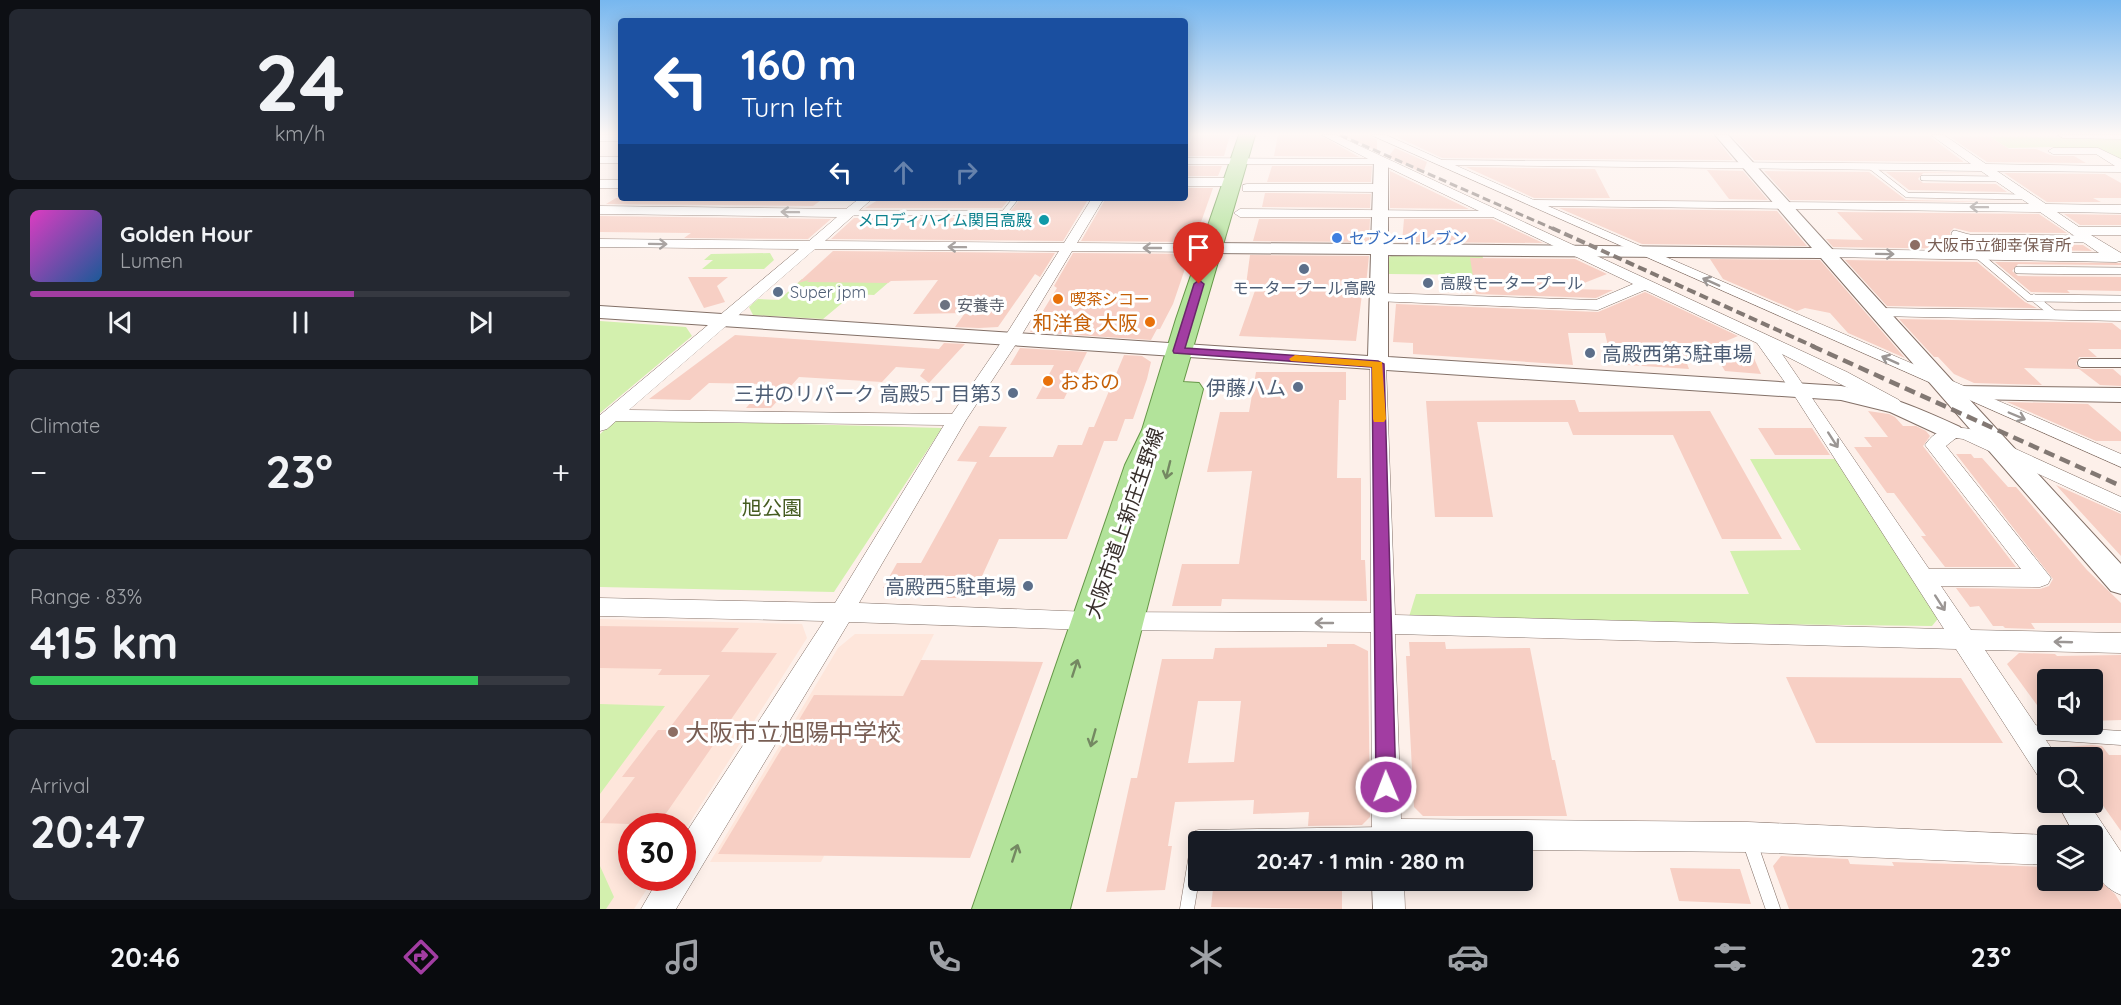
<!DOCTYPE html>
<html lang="en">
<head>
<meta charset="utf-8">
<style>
	:root { --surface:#171b24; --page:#242831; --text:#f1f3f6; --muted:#9ea1a6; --line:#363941; --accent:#a23da2 }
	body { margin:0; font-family:Quicksand,"Noto Sans JP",sans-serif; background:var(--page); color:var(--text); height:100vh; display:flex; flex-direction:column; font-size:22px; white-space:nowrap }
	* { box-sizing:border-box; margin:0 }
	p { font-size:20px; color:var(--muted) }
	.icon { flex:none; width:33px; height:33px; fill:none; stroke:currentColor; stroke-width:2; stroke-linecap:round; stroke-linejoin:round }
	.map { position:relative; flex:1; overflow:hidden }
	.details { display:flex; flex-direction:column; gap:9px; padding:9px; background:#0d0f14; width:600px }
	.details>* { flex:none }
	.top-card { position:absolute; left:18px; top:18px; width:570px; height:183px; border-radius:6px; box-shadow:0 3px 15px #0003; background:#1a4fa0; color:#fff; overflow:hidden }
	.controls { position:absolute; left:1437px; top:669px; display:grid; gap:12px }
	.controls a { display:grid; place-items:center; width:66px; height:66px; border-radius:6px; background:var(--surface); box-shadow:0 3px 15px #0003; font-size:30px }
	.speed { position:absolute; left:18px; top:813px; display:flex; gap:12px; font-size:30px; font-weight:700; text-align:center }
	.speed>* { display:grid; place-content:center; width:78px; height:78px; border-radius:50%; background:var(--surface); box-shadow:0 3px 15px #0003; line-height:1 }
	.speed .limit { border:9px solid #d22; background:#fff; color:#111 }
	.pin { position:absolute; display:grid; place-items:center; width:51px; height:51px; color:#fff; margin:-62px -26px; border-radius:50% 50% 50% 0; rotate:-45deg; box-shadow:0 0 6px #0007 }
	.pin .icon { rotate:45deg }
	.me { position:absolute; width:66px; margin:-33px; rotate:359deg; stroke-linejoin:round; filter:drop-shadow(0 0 4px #0008) }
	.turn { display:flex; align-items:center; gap:21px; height:126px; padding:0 24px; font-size:27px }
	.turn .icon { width:78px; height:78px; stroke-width:2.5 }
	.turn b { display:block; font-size:42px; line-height:51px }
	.lanes { display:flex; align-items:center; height:57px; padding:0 24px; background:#0003; justify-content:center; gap:30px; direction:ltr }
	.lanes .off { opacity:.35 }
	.big { font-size:45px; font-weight:800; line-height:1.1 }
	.details .card { flex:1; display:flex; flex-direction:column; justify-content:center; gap:9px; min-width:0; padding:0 21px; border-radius:9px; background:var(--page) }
	.details .dial { align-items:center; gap:0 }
	.dial b { font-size:78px; line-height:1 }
	.song { display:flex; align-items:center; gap:18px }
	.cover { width:72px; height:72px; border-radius:9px; background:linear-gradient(135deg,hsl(310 70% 55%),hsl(210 70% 35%)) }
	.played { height:6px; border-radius:3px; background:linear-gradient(90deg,var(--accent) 60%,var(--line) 60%) }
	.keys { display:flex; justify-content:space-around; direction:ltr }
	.heat { display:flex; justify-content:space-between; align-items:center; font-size:33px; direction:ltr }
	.charge { height:9px; border-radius:4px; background:linear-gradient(90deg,#34c759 83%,var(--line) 0) }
	.trip { position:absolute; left:588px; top:831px; width:345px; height:60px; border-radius:6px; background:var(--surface); box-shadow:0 3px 15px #0003; font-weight:800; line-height:60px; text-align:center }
	.dock { display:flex; height:96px; justify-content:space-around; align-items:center; background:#090b0e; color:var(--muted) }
	.dock .icon { width:42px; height:42px }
	.dock .active { color:var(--accent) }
	.dock b { font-size:27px; color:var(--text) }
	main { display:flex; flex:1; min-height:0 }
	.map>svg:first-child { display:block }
	.built { fill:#fee6db }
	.green { fill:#d3f0ae }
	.building { fill:#f7cfc4; fill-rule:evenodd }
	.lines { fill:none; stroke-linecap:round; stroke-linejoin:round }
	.service-far3-casing { stroke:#837067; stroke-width:6 }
	.service-far2-casing { stroke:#837067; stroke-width:8 }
	.service-far1-casing { stroke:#837067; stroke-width:10 }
	.service-casing { stroke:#837067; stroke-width:15 }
	.minor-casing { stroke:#837067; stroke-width:1 }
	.tertiary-casing { stroke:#837067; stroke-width:2 }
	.primary-casing { stroke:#659747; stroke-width:2 }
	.service-far3 { stroke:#fff; stroke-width:5 }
	.service-far2 { stroke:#fff; stroke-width:7 }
	.service-far1 { stroke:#fff; stroke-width:8 }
	.service { stroke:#fff; stroke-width:14 }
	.minor { fill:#fff; fill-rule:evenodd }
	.tertiary { fill:#fff; fill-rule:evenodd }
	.primary { fill:#b2e39a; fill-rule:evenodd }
	.rail-far2 { stroke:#827873; stroke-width:3; stroke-dasharray:8 4; stroke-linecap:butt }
	.rail-far1 { stroke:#827873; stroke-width:4; stroke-dasharray:9 4.5; stroke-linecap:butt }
	.rail { stroke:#827873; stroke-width:4.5; stroke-dasharray:11 6; stroke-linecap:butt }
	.oneway { stroke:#9b9694 }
	.oneway2 { stroke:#748862 }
	.route { fill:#a23da2; stroke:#692869; stroke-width:1.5 }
	.slow { fill:#f59e0b }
	.culture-dot { fill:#0f9aa8; stroke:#fff; stroke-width:2 }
	.shop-dot { fill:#3f7fe0; stroke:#fff; stroke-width:2 }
	.education-dot { fill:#8d6e63; stroke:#fff; stroke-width:2 }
	.service-dot { fill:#5c6f8a; stroke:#fff; stroke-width:2 }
	.food-dot { fill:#e8710a; stroke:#fff; stroke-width:2 }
	.worship-dot { fill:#6b7280; stroke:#fff; stroke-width:2 }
	.labels { text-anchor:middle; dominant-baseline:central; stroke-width:6; stroke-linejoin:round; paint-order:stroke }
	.far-culture-label { font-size:16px; fill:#0d838f; stroke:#fff; text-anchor:end }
	.far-shop-label { font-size:16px; fill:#366cbe; stroke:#fff; text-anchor:start }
	.far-education-label { font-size:16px; fill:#785e54; stroke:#fff; text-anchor:start }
	.far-service-label { font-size:16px; fill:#4e5e75; stroke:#fff; text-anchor:start }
	.far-food-label { font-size:16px; fill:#c56008; stroke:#fff; text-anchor:start }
	.far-worship-label { font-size:16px; fill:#5b616d; stroke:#fff; text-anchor:start }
	.food-label { font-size:20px; fill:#c56008; stroke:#fff; text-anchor:end }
	.service-label { font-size:20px; fill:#4e5e75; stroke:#fff; text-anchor:end }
	.park-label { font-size:20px; fill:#455c21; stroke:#fff }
	.street-label { font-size:20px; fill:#372e2a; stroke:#fff }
	.near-education-label { font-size:24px; fill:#785e54; stroke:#fff; text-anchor:start }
</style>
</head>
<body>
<main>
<section class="details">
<div class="card dial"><b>24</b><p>km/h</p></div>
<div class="card">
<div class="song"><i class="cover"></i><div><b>Golden Hour</b><p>Lumen</p></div></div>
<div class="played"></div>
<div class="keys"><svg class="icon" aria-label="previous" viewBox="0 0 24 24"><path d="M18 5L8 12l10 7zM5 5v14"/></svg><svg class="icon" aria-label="pause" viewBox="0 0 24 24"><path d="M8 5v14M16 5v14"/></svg><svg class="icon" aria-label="next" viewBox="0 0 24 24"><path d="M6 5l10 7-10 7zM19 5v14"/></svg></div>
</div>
<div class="card"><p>Climate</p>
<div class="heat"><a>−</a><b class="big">23°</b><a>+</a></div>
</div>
<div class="card"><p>Range · 83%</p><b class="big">415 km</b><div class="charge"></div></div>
<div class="card"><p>Arrival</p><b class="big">20:47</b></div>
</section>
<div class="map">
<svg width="1521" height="909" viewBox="0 0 1521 909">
	<rect width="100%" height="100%" fill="#fdf0ea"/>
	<path class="built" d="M0,619L202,624L207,638L83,833L82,826H32V878H54L34,909H0Z
		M255,634H334L221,862H110L238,648Z"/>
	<path class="green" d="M1390,137L1521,138V162L1499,150L1457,149L1452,147L1408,148Z
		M170,253L174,260L164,269H102L113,260H104L111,254Z
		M797,254H882L887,275L789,274V257Z
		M202,279L289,282L274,295L253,294L223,319L153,315L149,307L158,299L179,300Z
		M0,321L86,327L92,336L0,413Z
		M17,419L342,428L234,592L0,587V434Z
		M1150,459H1235L1341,615L1332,626L808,620L816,594H1149L1130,551L1201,550Z
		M0,704L65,706L0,794Z
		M0,866L14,897L6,909H0Z"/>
	<path class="building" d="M593,135H630L624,156H585Z
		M678,135H720L759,157L674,156Z
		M742,135H769L777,140V151Z
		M793,135H1113L1133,160L842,158Z
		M1131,135L1329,136L1364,162L1154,160Z
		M1350,137H1390L1409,149H1436L1453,156H1474L1486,163L1387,162Z
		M795,148L827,162L823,173L788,157Z
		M585,166H622L618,176H585Z
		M672,166H772L771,182H667Z
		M866,167L995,169L1010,198H934Z
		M1107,170L1143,171L1168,200L1129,199Z
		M790,171L869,209L790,208Z
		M1164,171L1269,172L1306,200L1409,202L1190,200Z
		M1286,172L1380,173H1323L1318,179L1323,183L1396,184L1407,192L1309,190Z
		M1404,173L1505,174L1521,183V198H1493L1501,202H1447Z
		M585,188H613L594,242L481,241L506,198H585Z
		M665,193L771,194L770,208L662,207Z
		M16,198H224L213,206L6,204Z
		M334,198H410L402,208H265L278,200Z
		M421,198H489L463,241L231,239L254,218H405Z
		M959,208L1177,211L1207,246L1042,244Z
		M1237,212L1439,214L1467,233L1370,232L1354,228L1350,232L1351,237L1366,243L1373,249L1233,247L1226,239L1263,240Z
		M1464,214L1521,215V225H1480Z
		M0,216L231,219L208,239L84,238L91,233L0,232Z
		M659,219H770L769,242L653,241Z
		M804,219H892L943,243L802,242Z
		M1384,244L1483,245L1492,251L1391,249Z
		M233,251L455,253L440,277L435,274L398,327L379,328L355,327L365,313L313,314L338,280L291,281L288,283L207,282L209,280L198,283Z
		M473,253L590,254L573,304L560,329H557L551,340L430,332L457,288L454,286Z
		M650,255L769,256L765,294H762L756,341L639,336L657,285H646Z
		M870,258L975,259L1007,274L969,289L1013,290L996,298L876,294Z
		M1110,259L1220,260L1305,358L1248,333L1230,313L1205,308L1197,311L1123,279Z
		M1245,260L1377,262L1425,302L1437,308L1287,306Z
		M1395,262L1521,263V265L1418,264L1412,271L1418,276L1521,277V291L1467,290L1470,293L1431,292Z
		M88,277H128L117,286L125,302L104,308Z
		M1045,292L1138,336L1112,347H1149L1161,374L1125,371L1109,345L1085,358L1089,369L1012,364L1005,333H968L973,365L813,354V343L793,342L796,304L998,312Z
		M1299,319L1512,323L1521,330V349H1488L1497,357H1479L1476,364L1481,369H1513L1521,376V386L1500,385L1479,369L1424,368L1442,385L1374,383L1354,374L1338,357H1334Z
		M135,335L339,349L344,343L365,344L329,383L320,376L325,369L296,367L282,382L199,377L171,408H146L168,384L109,383L90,400L49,399Z
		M420,348L487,352L464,399H436L454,365H410Z
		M524,355L542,356L551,362L547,379L533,419H525L517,441H504L467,539H399L372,598H347L353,587L283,588L297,563H321L377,462L357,461L379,426L407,427L389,457H453L458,445H482L489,427H494Z
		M656,372H746V400H739L737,478H761V560H765L767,601L622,599L621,606H572L582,564H639L652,471L607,472L620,412H649Z
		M975,400L979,412L1110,411L1182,539H1122L1073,435H973L968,422H877L893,517H835L826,401Z
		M1407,402L1488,404L1521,432V441H1496Z
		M1268,411L1289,414L1295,417L1303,426H1316L1326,431L1330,436L1323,446L1416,567H1345L1321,536H1326L1294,493H1287L1254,447H1272L1264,437H1288Z
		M1158,428H1212L1230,455H1175Z
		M1356,454H1371L1374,458H1382L1408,487H1416L1487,570L1521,603V623H1431L1435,629L1405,628L1403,626H1393L1379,606L1370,607L1356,588L1440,589L1449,586L1453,579Z
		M1456,485L1521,514V556Z
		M0,626L139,628L121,652L177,653L58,825L0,823L35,777H22L58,730H68L110,675H58L62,669L0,668Z
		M809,642H845L846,649L930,648L952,760H955L967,816H823L814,807L806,656H810Z
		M727,644H754L768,651L770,817L762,825L708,826L709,812L653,814L654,800L575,802L568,846H572L565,890L506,892L531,778H537L562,659H613L615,648L727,647ZM598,701H641L634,762L588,763Z
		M1419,653L1455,654L1457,656L1521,655V720L1492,721V680H1441L1448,686V720L1407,664Z
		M321,660L443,662L370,858L118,854L214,695L303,696Z
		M1186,677L1361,678L1403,743H1216Z
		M1492,745L1502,746L1509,755H1521V831L1492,790V758H1473L1465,747Z
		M1181,856L1248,859L1250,864L1294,866L1292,862L1448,867V880H1492V865L1498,879L1515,894L1521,904V909H1189L1173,866Z
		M1070,868L1140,869L1151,904L1079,901Z
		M614,880H742V909L611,907Z"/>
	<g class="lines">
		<defs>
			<path id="service-far3" d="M1271,167L1307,195L1426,197
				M1323,178L1400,179
				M248,213H404L416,198"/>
			<path id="service-far2" d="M1355,234L1369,238L1489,239
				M1369,238L1389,255
				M1378,255L1429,298L1521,299
				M1418,270L1521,271
				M1434,298L1455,315"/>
			<path id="service-far1" d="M1482,363H1521"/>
			<path id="service" d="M1431,732L1521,738
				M1150,843L1173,909
				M587,909L599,837L782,834"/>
			<path id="minor" d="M0,135H21V141H0Z
				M722,135H736L1247,372L1299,400L1302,404L1299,408H1287L1182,354L1329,569H1421L1325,445C1337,427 1354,425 1374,430L1521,497V512L1363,439L1356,438L1346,446L1451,578L1448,584L1440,587L1341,586L1371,630L1521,633V653L1385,650L1458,758H1448V780L1438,776L1356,649L795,634L801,819L1148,822L1448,835V865L1148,852L922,850V842H772L771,632L490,630L249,622L76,909H41L59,878H82V839L224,621L0,616V598L235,603L344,425L16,421L7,429L0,431V415L5,411L199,249L0,247V239L209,241L237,217L0,214V206L246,209L260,198H273L225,241L464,243L492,198H504L477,243L610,244L617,248L610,252L472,251L418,341L366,420L259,603L490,612L771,613L770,364L772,360H784L786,364L795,615L1344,629L1194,395L1157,343L1045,290L998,310L774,301L771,298L779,293L996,300L1033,284L893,217H640L634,213L640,209L879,211L781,164H585V158L768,159ZM215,249L459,251L402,341L352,414L29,410Z
				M771,135H786L842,160L1371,164L1331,135H1344L1386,164L1515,166L1496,154H1453L1448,151L1453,148H1498L1521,159V172L1397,171L1446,204L1521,205V213L1457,212L1479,227H1521V235H1491L1521,253V261L1516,262L1226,257L1219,253L1226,249L1499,253L1440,212L948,206L1521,454V467ZM855,165L1381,171L1429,204L934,200Z
				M1458,135H1521V139L1463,138Z
				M0,157H21V163H0Z
				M585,178H631L637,182L631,186H585Z
				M0,180H21V188H0Z
				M647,184H781L787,188L781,192L643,191V185Z
				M1280,308L1521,311V321L1275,316L1272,313Z
				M1457,802H1488L1521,852V895C1494,884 1492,861 1492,836H1475Z
				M772,880H804L805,909H773Z"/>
			<path id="tertiary" d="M1115,135H1128L1357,386L1521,388V402L1369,399L1521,564V594L1511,591L1221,258L788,255V357L1241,386C1284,393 1321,409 1360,427L1364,432L1360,437L1352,439L1344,437L1290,412L1241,400L0,318V306L768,356L771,254L610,253L602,248L610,243L771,244L774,162L781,158L788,162V244L1212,248Z"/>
			<path id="primary" d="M639,135H655L583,382L599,383L603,389L470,909H372L525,465L542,430L576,319Z"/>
		</defs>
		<use href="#service-far3" class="service-far3-casing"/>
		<use href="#service-far2" class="service-far2-casing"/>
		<use href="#service-far1" class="service-far1-casing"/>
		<use href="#service" class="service-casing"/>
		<use href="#minor" class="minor-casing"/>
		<use href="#tertiary" class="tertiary-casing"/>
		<use href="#primary" class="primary-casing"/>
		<use href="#service-far3" class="service-far3"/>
		<use href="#service-far2" class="service-far2"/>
		<use href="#service-far1" class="service-far1"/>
		<use href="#service" class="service"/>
		<use href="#minor" class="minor"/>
		<use href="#tertiary" class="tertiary"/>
		<use href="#primary" class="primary"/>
		<path class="rail-far2" d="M740,135L956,230"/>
		<path class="rail-far1" d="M952,228L1215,347"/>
		<path class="rail" d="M1212,346L1521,486"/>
	</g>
	<defs><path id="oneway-shaft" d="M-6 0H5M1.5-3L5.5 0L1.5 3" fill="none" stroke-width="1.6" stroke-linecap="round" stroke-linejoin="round" transform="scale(1.5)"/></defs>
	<g class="oneway">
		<use href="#oneway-shaft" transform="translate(1379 207) rotate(-179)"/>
		<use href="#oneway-shaft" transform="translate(190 212) rotate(-179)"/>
		<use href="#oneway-shaft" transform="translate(58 244) rotate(1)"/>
		<use href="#oneway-shaft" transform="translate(357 247) rotate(-179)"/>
		<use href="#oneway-shaft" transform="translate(552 248) rotate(-180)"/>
		<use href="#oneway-shaft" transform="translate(1285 254) rotate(1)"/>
		<use href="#oneway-shaft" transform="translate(1111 282) rotate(-156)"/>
		<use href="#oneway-shaft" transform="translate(1290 360) rotate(-156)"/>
		<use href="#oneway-shaft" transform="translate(1417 416) rotate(23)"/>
		<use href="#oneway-shaft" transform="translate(1233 440) rotate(57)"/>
		<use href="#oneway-shaft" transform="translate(1340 603) rotate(57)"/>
		<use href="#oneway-shaft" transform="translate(724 623) rotate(-180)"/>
		<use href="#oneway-shaft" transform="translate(1463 642) rotate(-178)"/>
	</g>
	<g class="oneway2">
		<use href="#oneway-shaft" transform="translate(568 470) rotate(104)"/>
		<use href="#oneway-shaft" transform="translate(475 668) rotate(-72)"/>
		<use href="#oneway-shaft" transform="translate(493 738) rotate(106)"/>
		<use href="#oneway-shaft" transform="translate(415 853) rotate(-72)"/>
	</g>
	<linearGradient id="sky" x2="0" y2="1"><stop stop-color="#77b7ef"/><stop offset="0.51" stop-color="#fef8f6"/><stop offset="1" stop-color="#fef8f6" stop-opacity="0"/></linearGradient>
	<rect width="1521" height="263" fill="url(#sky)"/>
	<path class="route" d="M599,280L604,284L585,348L778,361L784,364L796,787L793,794L786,797L779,794L776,787L772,367L574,353L573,351L594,284Z"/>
	<path class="slow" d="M695,355L782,362L786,419L784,422H774L773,419L772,367L691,361L689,359Z"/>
	<circle class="culture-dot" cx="444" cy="220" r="6"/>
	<circle class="shop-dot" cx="737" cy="238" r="6"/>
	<g class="education-dot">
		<circle cx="1315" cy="245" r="6"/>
		<circle cx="73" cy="732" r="6"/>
	</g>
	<g class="service-dot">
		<circle cx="704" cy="269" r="6"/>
		<circle cx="828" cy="283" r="6"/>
		<circle cx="178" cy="292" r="6"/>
		<circle cx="990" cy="353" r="6"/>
		<circle cx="698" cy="387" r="6"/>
		<circle cx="413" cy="393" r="6"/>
		<circle cx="428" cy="586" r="6"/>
	</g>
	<g class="food-dot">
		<circle cx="458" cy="299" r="6"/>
		<circle cx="550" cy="322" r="6"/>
		<circle cx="448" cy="381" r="6"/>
	</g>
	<circle class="worship-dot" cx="345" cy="305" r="6"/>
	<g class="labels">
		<g class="far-culture-label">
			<text x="432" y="220">メロディハイム関目高殿</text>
		</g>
		<g class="far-shop-label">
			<text x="749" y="238">セブン-イレブン</text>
		</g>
		<g class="far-education-label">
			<text x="1327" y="245">大阪市立御幸保育所</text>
		</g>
		<g class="far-service-label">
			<text x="840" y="283">高殿モータープール</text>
			<text x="704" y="288" text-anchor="middle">モータープール高殿</text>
			<text x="190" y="292">Super jpm</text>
		</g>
		<g class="far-food-label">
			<text x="470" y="299">喫茶シコー</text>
		</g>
		<g class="far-worship-label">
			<text x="357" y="305">安養寺</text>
		</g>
		<g class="food-label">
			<text x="538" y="322">和洋食 大阪</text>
			<text x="460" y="381" text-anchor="start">おおの</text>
		</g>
		<g class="service-label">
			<text x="1002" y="353" text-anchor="start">高殿西第3駐車場</text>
			<text x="686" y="387">伊藤ハム</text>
			<text x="401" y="393">三井のリパーク 高殿5丁目第3</text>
			<text x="416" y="586">高殿西5駐車場</text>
		</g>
		<g class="park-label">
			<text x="172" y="507">旭公園</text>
		</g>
		<g class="street-label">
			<text transform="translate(524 523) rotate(-71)">大阪市道上新庄生野線</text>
		</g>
		<g class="near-education-label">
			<text x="85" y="732">大阪市立旭陽中学校</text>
		</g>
	</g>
</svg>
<div class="controls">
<a><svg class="icon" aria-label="sound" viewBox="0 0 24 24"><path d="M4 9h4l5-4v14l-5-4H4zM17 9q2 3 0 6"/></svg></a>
<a><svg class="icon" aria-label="search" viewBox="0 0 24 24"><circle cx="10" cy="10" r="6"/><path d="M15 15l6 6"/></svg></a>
<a><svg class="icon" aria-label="layers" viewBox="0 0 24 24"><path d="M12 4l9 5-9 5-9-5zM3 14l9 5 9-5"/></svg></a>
</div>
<div class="speed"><div class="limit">30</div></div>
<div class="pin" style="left:599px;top:284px;background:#d93025"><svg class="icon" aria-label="arrive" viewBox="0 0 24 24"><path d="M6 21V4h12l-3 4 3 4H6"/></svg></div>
<svg class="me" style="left:786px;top:787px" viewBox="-20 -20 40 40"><circle r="17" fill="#a23da2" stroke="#fff" stroke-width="3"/><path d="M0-11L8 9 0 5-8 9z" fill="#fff"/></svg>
<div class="trip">20:47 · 1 min · 280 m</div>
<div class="top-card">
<div class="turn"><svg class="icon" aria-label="left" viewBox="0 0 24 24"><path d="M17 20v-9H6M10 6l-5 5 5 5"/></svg><div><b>160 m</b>Turn left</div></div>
<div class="lanes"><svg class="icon" aria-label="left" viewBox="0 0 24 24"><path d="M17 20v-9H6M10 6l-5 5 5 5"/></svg><svg class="icon off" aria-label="ahead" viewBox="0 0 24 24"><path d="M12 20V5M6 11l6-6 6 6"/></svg><svg class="icon off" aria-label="right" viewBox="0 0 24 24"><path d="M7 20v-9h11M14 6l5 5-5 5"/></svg></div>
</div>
</div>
</main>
<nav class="dock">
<b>20:46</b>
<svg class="icon active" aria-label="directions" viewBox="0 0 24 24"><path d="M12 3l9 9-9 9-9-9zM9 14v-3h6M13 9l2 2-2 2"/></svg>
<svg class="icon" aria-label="music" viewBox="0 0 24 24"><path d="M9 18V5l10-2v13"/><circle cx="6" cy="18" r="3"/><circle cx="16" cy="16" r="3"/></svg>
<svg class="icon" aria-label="phone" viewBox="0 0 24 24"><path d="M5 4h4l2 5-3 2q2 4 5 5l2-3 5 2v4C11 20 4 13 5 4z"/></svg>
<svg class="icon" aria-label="climate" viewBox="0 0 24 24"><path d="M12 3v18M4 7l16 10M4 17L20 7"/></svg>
<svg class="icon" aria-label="car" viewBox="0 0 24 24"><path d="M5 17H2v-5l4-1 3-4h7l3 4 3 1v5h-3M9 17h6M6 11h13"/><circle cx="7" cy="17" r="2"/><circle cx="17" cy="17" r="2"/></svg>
<svg class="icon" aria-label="filters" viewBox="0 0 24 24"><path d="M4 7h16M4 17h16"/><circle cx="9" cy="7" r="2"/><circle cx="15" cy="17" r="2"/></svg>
<b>23°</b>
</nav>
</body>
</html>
